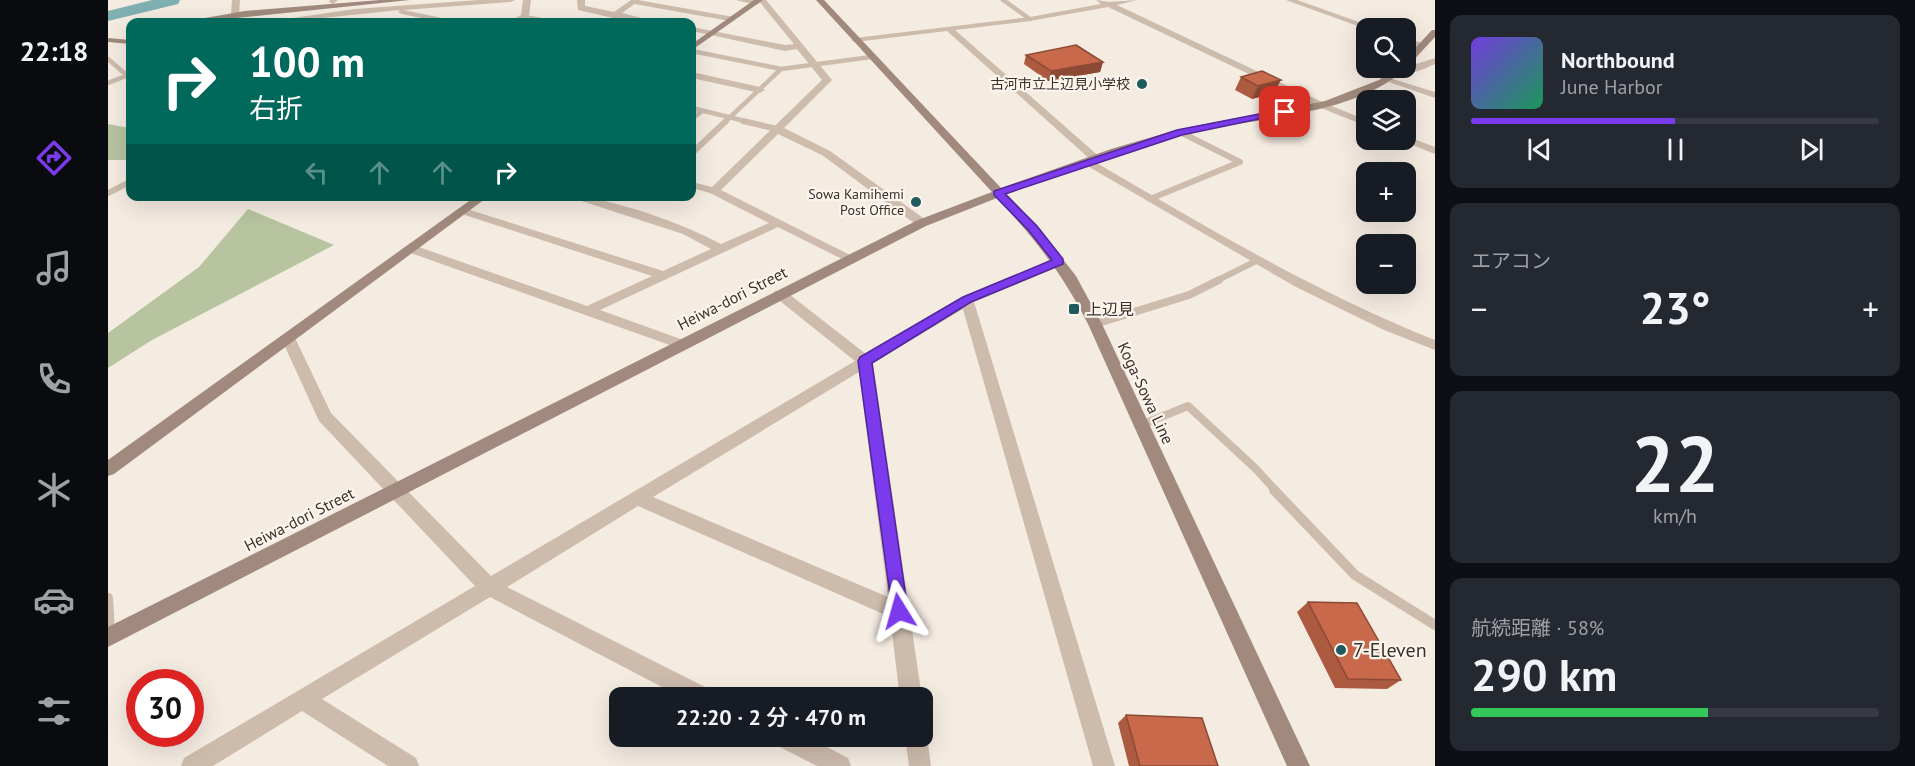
<!DOCTYPE html>
<html lang="ja">
<head>
<meta charset="utf-8">
<style>
	:root { --surface:#171b24; --page:#242831; --text:#f1f3f6; --muted:#9ea1a6; --line:#363941; --accent:#7c3aed }
	body { margin:0; font-family:"PT Sans","Noto Sans JP",sans-serif; background:var(--page); color:var(--text); height:100vh; display:flex; flex-direction:column; font-size:22px; white-space:nowrap }
	* { box-sizing:border-box; margin:0 }
	p { font-size:20px; color:var(--muted) }
	.icon { flex:none; width:33px; height:33px; fill:none; stroke:currentColor; stroke-width:2; stroke-linecap:round; stroke-linejoin:round }
	.map { position:relative; flex:1; overflow:hidden }
	.side { display:flex; flex-direction:column; gap:15px; padding:15px; background:#0d0f14; width:480px }
	.side>* { flex:none }
	.hud { position:absolute; left:18px; top:18px; width:570px; height:183px; border-radius:12px; box-shadow:0 6px 24px #0002; background:#00695c; color:#fff; overflow:hidden }
	.fabs { position:absolute; left:1248px; top:18px; display:grid; gap:12px }
	.fabs a { display:grid; place-items:center; width:60px; height:60px; border-radius:12px; background:var(--surface); box-shadow:0 6px 24px #0002; font-size:30px }
	.speed { position:absolute; left:18px; top:669px; display:flex; gap:12px; font-size:30px; font-weight:700; text-align:center }
	.speed>* { display:grid; place-content:center; width:78px; height:78px; border-radius:50%; background:var(--surface); box-shadow:0 6px 24px #0002; line-height:1 }
	.speed .limit { border:9px solid #d22; background:#fff; color:#111 }
	.pin { position:absolute; display:grid; place-items:center; width:51px; height:51px; color:#fff; margin:-26px; border-radius:12px; box-shadow:0 3px 9px #0006 }
	.me { position:absolute; width:66px; margin:-33px; rotate:352deg; stroke-linejoin:round; filter:drop-shadow(0 0 4px #0008) }
	.turn { display:flex; align-items:center; gap:21px; height:126px; padding:0 24px; font-size:27px }
	.turn .icon { width:78px; height:78px; stroke-width:2.5 }
	.turn b { display:block; font-size:42px; line-height:51px }
	.lanes { display:flex; align-items:center; height:57px; padding:0 24px; background:#0003; justify-content:center; gap:30px; direction:ltr }
	.lanes .off { opacity:.35 }
	.big { font-size:45px; font-weight:600; line-height:1.1 }
	.side .widget { flex:1; display:flex; flex-direction:column; justify-content:center; gap:9px; min-width:0; padding:0 21px; border-radius:12px; background:var(--page) }
	.side .dial { align-items:center; gap:0 }
	.dial b { font-size:78px; line-height:1 }
	.song { display:flex; align-items:center; gap:18px }
	.cover { width:72px; height:72px; border-radius:9px; background:linear-gradient(135deg,hsl(260 70% 55%),hsl(150 70% 35%)) }
	.played { height:6px; border-radius:3px; background:linear-gradient(90deg,var(--accent) 50%,var(--line) 50%) }
	.keys { display:flex; justify-content:space-around; direction:ltr }
	.heat { display:flex; justify-content:space-between; align-items:center; font-size:33px; direction:ltr }
	.charge { height:9px; border-radius:4px; background:linear-gradient(90deg,#34c759 58%,var(--line) 0) }
	.trip { position:absolute; left:501px; top:687px; width:324px; height:60px; border-radius:12px; background:var(--surface); box-shadow:0 6px 24px #0002; font-weight:600; line-height:60px; text-align:center }
	main { display:flex; flex:1; min-height:0 }
	.dock { display:flex; flex-direction:column; width:108px; justify-content:space-around; align-items:center; background:#090b0e; color:var(--muted) }
	.dock .icon { width:42px; height:42px }
	.dock .active { color:var(--accent) }
	.dock b { font-size:27px; color:var(--text) }
	.map>svg:first-child { display:block }
	.green { fill:#b8c4a0 }
	.lines { fill:none; stroke-linecap:round; stroke-linejoin:round }
	.river { fill:#7fb0b2; fill-rule:evenodd }
	.lane-far3 { stroke:#cdbbac; stroke-width:4.5 }
	.lane-far2 { stroke:#cdbbac; stroke-width:6 }
	.lane-far1 { stroke:#cdbbac; stroke-width:8 }
	.lane { stroke:#cdbbac; stroke-width:10 }
	.street { fill:#cdbbac; fill-rule:evenodd }
	.secondary { fill:#a18a7d; fill-rule:evenodd }
	.wall { fill:#ac5a40 }
	.shaded-wall { fill:#8c4a34 }
	.building { fill:#c8694b; stroke:#8c4a34; stroke-width:1.5 }
	.route { fill:#7c3aed; stroke:#51269a; stroke-width:1.5 }
	.poi-dot { fill:#1f5a5e; stroke:#fbf5ee; stroke-width:2 }
	.labels { text-anchor:middle; dominant-baseline:central; stroke-width:4.5; stroke-linejoin:round; paint-order:stroke }
	.far-poi-label { font-size:14px; fill:#3b302b; stroke:#fbf5ee; text-anchor:end }
	.street-label { font-size:16px; fill:#3b302b; stroke:#fbf5ee }
	.poi-label { font-size:16px; fill:#3b302b; stroke:#fbf5ee; text-anchor:start }
	.near-poi-label { font-size:20px; fill:#3b302b; stroke:#fbf5ee; text-anchor:start }
</style>
</head>
<body>
<main>
<nav class="dock">
<b>22:18</b>
<svg class="icon active" aria-label="directions" viewBox="0 0 24 24"><path d="M12 3l9 9-9 9-9-9zM9 14v-3h6M13 9l2 2-2 2"/></svg>
<svg class="icon" aria-label="music" viewBox="0 0 24 24"><path d="M9 18V5l10-2v13"/><circle cx="6" cy="18" r="3"/><circle cx="16" cy="16" r="3"/></svg>
<svg class="icon" aria-label="phone" viewBox="0 0 24 24"><path d="M5 4h4l2 5-3 2q2 4 5 5l2-3 5 2v4C11 20 4 13 5 4z"/></svg>
<svg class="icon" aria-label="climate" viewBox="0 0 24 24"><path d="M12 3v18M4 7l16 10M4 17L20 7"/></svg>
<svg class="icon" aria-label="car" viewBox="0 0 24 24"><path d="M5 17H2v-5l4-1 3-4h7l3 4 3 1v5h-3M9 17h6M6 11h13"/><circle cx="7" cy="17" r="2"/><circle cx="17" cy="17" r="2"/></svg>
<svg class="icon" aria-label="filters" viewBox="0 0 24 24"><path d="M4 7h16M4 17h16"/><circle cx="9" cy="7" r="2"/><circle cx="15" cy="17" r="2"/></svg>
</nav>
<div class="map">
<svg width="1327" height="766" viewBox="0 0 1327 766">
	<rect width="100%" height="100%" fill="#f4ebe1"/>
	<path class="green" d="M0,124L22,128V160H0Z
		M140,209L226,245L44,340L0,368V333L91,267Z"/>
	<g class="lines">
		<path class="river" d="M44,0H72L70,4L0,21V11Z"/>
		<path class="lane-far3" d="M895,0L922,19
			M528,2L624,19
			M416,17L444,22
			M584,51L673,69L763,57
			M0,59L22,78
			M0,83L18,76
			M584,108L641,122
			M584,119L594,111
			M617,122L673,69"/>
		<path class="lane-far2" d="M635,121L669,129
			M584,153L618,121
			M0,193L22,182
			M1042,199L1132,162L1072,132
			M1108,281L1148,261"/>
		<path class="lane-far1" d="M987,324L1081,295L1111,280
			M1033,425L1080,406L1148,469L1168,491"/>
		<path class="lane" d="M1166,490L1247,575L1327,625
			M0,598L2,634"/>
		<path class="street" d="M124,0H132L131,15L127,17L123,15Z
			M222,0H230L225,4L221,2Z
			M371,0H407L403,2L295,10L344,20L345,22H332L294,14L290,12L292,10L176,22H157L247,9Z
			M415,0H423L421,16L410,22H401L413,15Z
			M469,0H477V6L506,12L523,0H532L514,13L550,22L505,18L470,10Z
			M628,0H644L652,3L648,5Z
			M650,0H658L724,80L676,128L722,151L818,220V226H810L714,155L670,134L613,190L748,258L742,262L738,261L670,227L492,310L578,341L580,344L573,349L300,252V246H308L479,306L544,276L351,213V209H359L555,271L603,249L575,234L458,196C500,196 576,224 613,244L661,223L602,193L584,188V182L604,187L714,80L689,49L677,51L584,31V27L677,45L686,44Z
			M988,0L1002,2L1029,0L1009,5L1214,102L1258,120V126L1208,106L1000,7L922,21L847,30L994,159L987,162C1098,227 1207,292 1327,340V350L1276,330L1188,287L976,164V160H983L839,31L747,42L743,40L747,38L922,17L993,4Z
			M1178,0H1189L1268,28L1258,29Z
			M1298,38L1317,44L1318,46L1314,49L1298,43Z
			M1327,58V64C1316,69 1296,78 1286,71Z
			M584,72L652,87L657,90L652,93L584,78Z
			M1275,76L1327,92V98L1275,80Z
			M1298,136L1327,147V154L1294,141L1293,140H1298Z
			M951,258L955,259V265L866,302L1007,766H985L855,309L765,363L814,698H792L782,617L530,506L399,587L605,691L608,698H575L382,597L214,699L308,758L311,766H280L194,711L105,766H73L76,758L367,586L211,421L173,338L175,335H185L187,338L223,413L383,576L747,361L667,297L665,294L667,291H677L758,354L854,297ZM751,372L780,597L545,497Z
			M814,728L819,736L823,766H801L797,736H814Z
			M663,736H698L740,758L743,766H709L666,744Z"/>
		<path class="secondary" d="M272,0H302L90,22H74L137,11Z
			M646,0H655L584,50V44Z
			M708,0H716L893,188L1003,149L1068,130L1217,101L1271,80L1288,68H1297C1250,117 1136,118 1072,135C1013,151 956,172 899,194L929,226L968,276L994,324L1202,766H1179L980,324C954,273 928,240 889,198L818,226L0,647V627L810,220L884,192Z
			M1324,30H1327V37L1301,65L1298,66V58Z
			M0,38L22,40V44L0,42Z
			M368,196H381L6,474L0,476V460Z"/>
	</g>
	<path class="wall" d="M918,55L995,62L992,72L940,81L916,64Z
		M1133,77L1166,93L1144,99L1127,90Z
		M1200,602L1293,680L1279,689L1227,688L1189,612Z
		M1018,715L1110,766H1021L1010,723Z"/>
	<path class="shaded-wall" d="M995,62L992,72L940,81L943,71Z
		M1173,80L1166,93L1144,99L1150,86Z"/>
	<path class="building" d="M968,45L995,62L943,71L918,55Z
		M1154,71L1173,80L1150,86L1133,77Z
		M1200,602L1249,603L1293,680L1240,679Z
		M1018,715L1094,718L1110,766H1032Z"/>
	<path class="route" d="M1177,109L1180,110V113L1074,135L897,194L929,226L955,259V264L863,302L764,363L800,611L797,617L791,619L785,617L750,361L752,357L855,297L944,260L921,231L886,195V191L1069,130Z"/>
	<g class="poi-dot">
		<circle cx="1034" cy="84" r="6"/>
		<circle cx="808" cy="202" r="6"/>
		<rect x="960" y="303" width="12" height="12" rx="3"/>
		<circle cx="1233" cy="650" r="6"/>
	</g>
	<g class="labels">
		<g class="far-poi-label">
			<text x="1022" y="84">古河市立上辺見小学校</text>
			<text x="796" y="194">Sowa Kamihemi<tspan x="796" dy="16">Post Office</tspan></text>
		</g>
		<g class="street-label">
			<text transform="translate(624 298) rotate(-27)">Heiwa-dori Street</text>
			<text transform="translate(1038 393) rotate(65)">Koga-Sowa Line</text>
			<text transform="translate(191 519) rotate(-27)">Heiwa-dori Street</text>
		</g>
		<g class="poi-label">
			<text x="978" y="309">上辺見</text>
		</g>
		<g class="near-poi-label">
			<text x="1245" y="650">7-Eleven</text>
		</g>
	</g>
</svg>
<div class="fabs">
<a><svg class="icon" aria-label="search" viewBox="0 0 24 24"><circle cx="10" cy="10" r="6"/><path d="M15 15l6 6"/></svg></a>
<a><svg class="icon" aria-label="layers" viewBox="0 0 24 24"><path d="M12 4l9 5-9 5-9-5zM3 14l9 5 9-5"/></svg></a>
<a>+</a>
<a>−</a>
</div>
<div class="speed"><div class="limit">30</div></div>
<div class="pin" style="left:1177px;top:112px;background:#d93025"><svg class="icon" aria-label="arrive" viewBox="0 0 24 24"><path d="M6 21V4h12l-3 4 3 4H6"/></svg></div>
<svg class="me" style="left:791px;top:611px" viewBox="-20 -20 40 40"><path d="M0-17L14 15 0 8-14 15z" fill="#7c3aed" stroke="#fff" stroke-width="4"/></svg>
<div class="trip">22:20 · 2 分 · 470 m</div>
<div class="hud">
<div class="turn"><svg class="icon" aria-label="right" viewBox="0 0 24 24"><path d="M7 20v-9h11M14 6l5 5-5 5"/></svg><div><b>100 m</b>右折</div></div>
<div class="lanes"><svg class="icon off" aria-label="left" viewBox="0 0 24 24"><path d="M17 20v-9H6M10 6l-5 5 5 5"/></svg><svg class="icon off" aria-label="ahead" viewBox="0 0 24 24"><path d="M12 20V5M6 11l6-6 6 6"/></svg><svg class="icon off" aria-label="ahead" viewBox="0 0 24 24"><path d="M12 20V5M6 11l6-6 6 6"/></svg><svg class="icon" aria-label="right" viewBox="0 0 24 24"><path d="M7 20v-9h11M14 6l5 5-5 5"/></svg></div>
</div>
</div>
<section class="side">
<div class="widget">
<div class="song"><i class="cover"></i><div><b>Northbound</b><p>June Harbor</p></div></div>
<div class="played"></div>
<div class="keys"><svg class="icon" aria-label="previous" viewBox="0 0 24 24"><path d="M18 5L8 12l10 7zM5 5v14"/></svg><svg class="icon" aria-label="pause" viewBox="0 0 24 24"><path d="M8 5v14M16 5v14"/></svg><svg class="icon" aria-label="next" viewBox="0 0 24 24"><path d="M6 5l10 7-10 7zM19 5v14"/></svg></div>
</div>
<div class="widget"><p>エアコン</p>
<div class="heat"><a>−</a><b class="big">23°</b><a>+</a></div>
</div>
<div class="widget dial"><b>22</b><p>km/h</p></div>
<div class="widget"><p>航続距離 · 58%</p><b class="big">290 km</b><div class="charge"></div></div>
</section>
</main>
</body>
</html>
